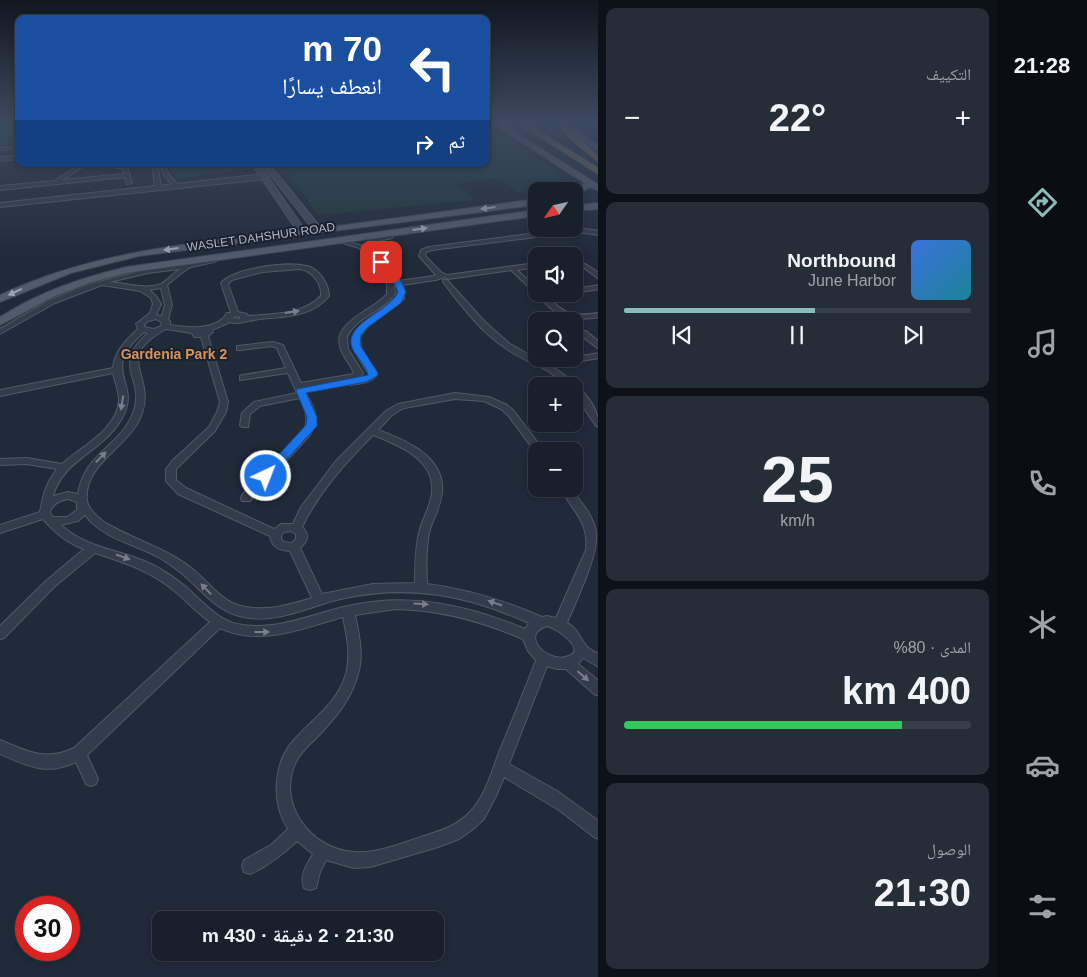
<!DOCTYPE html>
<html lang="ar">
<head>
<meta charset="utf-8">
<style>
	:root { --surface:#18202b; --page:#252d37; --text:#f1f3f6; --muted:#9fa3a9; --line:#363e47; --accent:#8bbbb9 }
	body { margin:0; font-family:Helvetica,"Noto Naskh Arabic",sans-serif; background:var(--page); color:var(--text); direction:rtl; height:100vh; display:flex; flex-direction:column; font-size:19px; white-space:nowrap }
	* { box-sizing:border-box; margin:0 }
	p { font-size:16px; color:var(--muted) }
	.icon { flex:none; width:28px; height:28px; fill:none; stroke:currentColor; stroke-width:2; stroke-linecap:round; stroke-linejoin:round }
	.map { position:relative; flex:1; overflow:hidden; direction:ltr }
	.details { display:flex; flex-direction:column; gap:8px; padding:8px; background:#0d1218; width:399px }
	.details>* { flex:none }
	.hud { position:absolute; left:15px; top:15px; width:475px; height:152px; border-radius:10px; box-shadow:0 2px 8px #0003,0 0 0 1px var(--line); direction:rtl; background:#1a4fa0; color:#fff; overflow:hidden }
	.needle { width:32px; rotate:236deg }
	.buttons { position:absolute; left:528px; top:182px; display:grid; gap:10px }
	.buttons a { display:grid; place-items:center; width:55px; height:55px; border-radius:10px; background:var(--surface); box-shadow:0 2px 8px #0003,0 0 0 1px var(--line); font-size:25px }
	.speed { position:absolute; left:15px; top:896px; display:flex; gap:10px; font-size:25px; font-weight:700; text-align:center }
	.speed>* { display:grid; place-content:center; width:65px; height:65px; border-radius:50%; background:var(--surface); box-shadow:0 2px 8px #0003,0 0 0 1px var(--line); line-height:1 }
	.speed .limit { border:8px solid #d22; background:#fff; color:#111 }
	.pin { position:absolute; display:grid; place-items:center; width:42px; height:42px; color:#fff; margin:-21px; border-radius:10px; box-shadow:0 2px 8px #0006 }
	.me { position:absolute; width:55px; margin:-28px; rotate:43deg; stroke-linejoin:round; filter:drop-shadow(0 0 4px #0008) }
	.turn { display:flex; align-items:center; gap:18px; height:105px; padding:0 25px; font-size:22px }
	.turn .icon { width:65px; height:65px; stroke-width:2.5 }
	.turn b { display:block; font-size:35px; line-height:42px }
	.then { display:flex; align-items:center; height:48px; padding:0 25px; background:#0003; gap:10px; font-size:19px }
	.big { font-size:38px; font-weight:700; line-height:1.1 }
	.details .card { flex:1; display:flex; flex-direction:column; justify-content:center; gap:8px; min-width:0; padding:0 18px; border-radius:10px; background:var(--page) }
	.details .dial { align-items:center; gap:0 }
	.dial b { font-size:65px; line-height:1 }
	.song { display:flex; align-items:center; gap:15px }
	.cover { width:60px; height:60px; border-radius:8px; background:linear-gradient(135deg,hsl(220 70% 55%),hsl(190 70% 35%)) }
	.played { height:5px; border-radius:2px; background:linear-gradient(90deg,var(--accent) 55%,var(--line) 55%) }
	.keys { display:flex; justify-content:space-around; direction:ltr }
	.heat { display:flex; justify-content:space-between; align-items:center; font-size:28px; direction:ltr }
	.charge { height:8px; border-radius:4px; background:linear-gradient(90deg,#34c759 80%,var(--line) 0) }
	.trip { position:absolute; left:152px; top:911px; width:292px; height:50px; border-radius:10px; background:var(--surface); box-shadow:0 2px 8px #0003,0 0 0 1px var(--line); font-weight:700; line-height:50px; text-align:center; direction:rtl }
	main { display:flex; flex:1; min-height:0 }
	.tabs { display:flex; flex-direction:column; width:90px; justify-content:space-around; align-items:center; background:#0a0d11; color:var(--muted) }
	.tabs .icon { width:35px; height:35px }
	.tabs .on { color:var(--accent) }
	.tabs b { font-size:22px; color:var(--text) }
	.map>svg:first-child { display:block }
	.green { fill:#22373a }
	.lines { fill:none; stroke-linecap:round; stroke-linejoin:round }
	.street-casing { stroke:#515967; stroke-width:2 }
	.secondary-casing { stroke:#515967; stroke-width:2 }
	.primary-casing { stroke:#3d4553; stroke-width:2 }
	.highway-casing { stroke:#3e4654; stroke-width:1 }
	.street { fill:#333c4a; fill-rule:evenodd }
	.secondary { fill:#414a5d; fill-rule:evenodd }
	.primary { fill:#515b6a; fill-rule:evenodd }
	.highway { fill:#706550; fill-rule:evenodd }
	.oneway { fill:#9ba4b4 }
	.oneway2 { fill:#777f8e }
	.route { fill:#1a73e8; stroke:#114b97 }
	.labels { text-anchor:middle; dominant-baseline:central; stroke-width:4; stroke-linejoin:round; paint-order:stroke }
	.far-street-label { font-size:12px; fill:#aeb6c6; stroke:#19212e }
	.far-neighbourhood-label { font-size:14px; font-weight:bold; fill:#d89457; stroke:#19212e }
</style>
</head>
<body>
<main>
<nav class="tabs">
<b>21:28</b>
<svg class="icon on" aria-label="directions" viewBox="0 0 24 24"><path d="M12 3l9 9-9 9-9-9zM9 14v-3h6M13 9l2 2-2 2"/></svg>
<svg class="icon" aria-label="music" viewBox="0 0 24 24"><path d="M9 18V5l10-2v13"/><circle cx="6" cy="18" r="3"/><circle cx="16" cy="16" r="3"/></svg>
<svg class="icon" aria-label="phone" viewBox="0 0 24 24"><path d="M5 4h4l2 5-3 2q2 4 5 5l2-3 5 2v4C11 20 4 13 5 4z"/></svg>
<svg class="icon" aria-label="climate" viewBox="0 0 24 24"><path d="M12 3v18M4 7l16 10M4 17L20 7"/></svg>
<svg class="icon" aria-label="car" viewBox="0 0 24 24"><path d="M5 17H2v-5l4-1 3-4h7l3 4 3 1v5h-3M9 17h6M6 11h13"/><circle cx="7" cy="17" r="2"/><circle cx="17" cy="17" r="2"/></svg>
<svg class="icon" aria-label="filters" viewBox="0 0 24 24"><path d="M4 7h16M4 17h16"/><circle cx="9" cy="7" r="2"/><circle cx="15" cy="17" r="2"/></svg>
</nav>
<section class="details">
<div class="card"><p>التكييف</p>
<div class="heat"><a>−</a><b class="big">22°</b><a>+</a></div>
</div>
<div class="card">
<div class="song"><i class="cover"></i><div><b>Northbound</b><p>June Harbor</p></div></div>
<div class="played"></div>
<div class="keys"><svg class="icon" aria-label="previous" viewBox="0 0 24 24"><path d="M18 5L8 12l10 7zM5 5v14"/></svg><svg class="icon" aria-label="pause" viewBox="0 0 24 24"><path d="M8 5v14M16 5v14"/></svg><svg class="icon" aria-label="next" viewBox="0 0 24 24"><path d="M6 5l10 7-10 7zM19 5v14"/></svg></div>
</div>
<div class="card dial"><b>25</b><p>km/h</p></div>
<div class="card"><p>المدى · 80%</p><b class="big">400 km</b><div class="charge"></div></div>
<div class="card"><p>الوصول</p><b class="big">21:30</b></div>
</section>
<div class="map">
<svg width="599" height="977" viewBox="0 0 599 977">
	<rect width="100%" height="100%" fill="#202a39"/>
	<path class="green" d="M0,122H19V142L0,144Z
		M486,126H490L494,131L520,145L518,146L557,172L561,184L550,191H536V193C511,197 512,181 496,179C484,177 468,182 456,184L475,200L318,215L289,174L283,175L276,167L282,165L281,164H486Z
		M166,164H244L252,169L177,179Z"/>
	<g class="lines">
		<defs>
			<path id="street" d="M19,146V148L0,150V148Z
				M19,156V159L0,161V157Z
				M81,164H87L62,180L124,174L123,169L103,164H112L127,167L132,183L127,184L125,177L0,190V186L54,181Z
				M152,164H157L161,186L172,184L164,175L160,164H164L169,175L177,184L255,175H266L269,177L266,179L0,207V203L155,186Z
				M577,228L599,231V235L577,232L432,250L426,252L425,256L442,273L447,275L536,263V267L517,270L536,287V291L532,290L511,270L448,279L445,277L436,280L402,285L404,288V299L368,326L360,337L361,348L375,371L377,375C370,383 361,383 351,385L347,382L348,380L303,388C313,407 322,416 309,436L250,501H242L241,498L242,495L303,432C310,420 305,410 300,398L260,406L250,414L248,427H242L240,425L242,413L254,402L297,393L288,373L240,380V376L243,375L286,368L277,348L272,346L240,350H237V346L273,342L283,345L301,383L354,374C352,365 342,357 340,346C333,322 375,309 387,294V284L359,248L337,241V239L363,246L392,282L378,262L379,261H383L399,281L434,276L436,275L419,256L421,250L429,247ZM394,286L398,288L397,297L363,323L352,337L353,348L369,375L366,377L360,378L363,373L348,349L347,337C356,317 381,312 395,294Z
				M391,232L396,233L392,238L374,242L370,247L365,246L370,240L388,236Z
				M223,254L226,256C215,265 200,263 189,268C181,273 174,279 167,285L172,305L168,319L170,321V325C188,328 217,331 227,313H231L221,283C235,268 287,261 307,266C319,269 329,284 329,296C308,321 276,315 248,321C242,322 237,325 230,322L212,330L213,332L208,336L228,402L226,412L215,431L176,469V480L186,488L274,529L281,524H293L301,507L336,461L386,411L398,404L455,393L489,397L507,405L514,411L544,451H536V453L508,415L501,409L484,401L455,399L404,408L392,415L378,430C405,440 445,456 442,492C441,507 432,520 429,533C426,550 426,567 427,584C467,589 505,601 542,617L547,616L556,618L586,550C589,521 573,512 561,489H571C581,502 593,515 596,532C599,554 576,601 567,623C578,629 578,635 585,644C588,649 594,652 599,654V667L583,658L578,664L599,681V696L594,694L566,669H557L547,666L509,764L557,791L593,817L599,821V839L594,837L559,810L504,777L496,796L484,819L472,830L459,839L438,847L370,867L354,868L326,860L320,872L316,888L310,890L304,888C299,876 307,864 313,854L297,841C283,854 268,866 250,874L244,872L242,866L244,860L271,845L288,829C271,803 273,763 294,740C313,718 337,704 346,674C351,655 347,636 343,617C302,628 261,647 220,628L87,755L98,779L96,784L91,786L86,784L76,762C46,776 28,766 0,754V740C27,751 45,762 74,748L210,622C196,612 185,599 172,589C149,570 122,562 95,553L54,587L4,638L0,639V626L46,581L84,549C67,543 55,533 43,519L0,533V525L40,512C43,495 46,483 57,469L27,464L0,465V459L27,458L62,464C81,447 118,429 119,400C119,391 115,382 113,373L0,396V390L113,368C114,352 126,340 138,329L136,324L150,313L153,304L151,298L140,291L102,285L55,303L0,334V329L50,300L87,285L148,269L204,261ZM180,269C173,273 167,281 161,284C145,290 126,283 110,282L148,273ZM300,269C312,271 322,283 321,296C303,315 273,314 248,316L247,314L238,312L228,284L232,280L263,272ZM161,288L165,305L162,316L156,315L161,304L156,296L149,290ZM237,316L240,317V319L232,318ZM156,319L162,322L161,326L154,329L144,327V325L148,321ZM166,329L192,333L194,337H201L220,402L217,412L209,427L172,461L166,469V481L178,494L270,536C272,548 280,550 290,551L312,598C289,605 266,612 241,606C223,602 210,584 196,572C171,550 142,543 113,527C104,523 89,512 87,501C83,461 134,446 143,410C153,372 114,358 166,329ZM144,332L148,333C109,367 147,378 133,413C120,447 84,453 78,494L68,492L53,496C63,458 107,451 124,414C140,381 99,371 144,332ZM373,435C398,445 435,459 432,492C431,506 422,519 419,533C415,549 415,566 415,583L373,584L322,594L300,548C308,541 310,535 302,527C319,492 345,463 373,435ZM68,499L77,502V510L67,517H53L50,513C51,505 60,500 68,499ZM85,515C103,539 135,544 160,558C169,564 179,570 187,578C203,592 217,610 239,616C276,626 310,605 345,598C412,584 468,596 529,623L525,629C467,605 410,592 348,606C311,614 276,632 237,624C216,619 201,600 186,587C175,578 163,570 151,564C122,550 85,548 61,525L78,521ZM291,531L296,534V539L292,543L284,542L281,539V535L284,532ZM396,609C441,610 481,621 523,639L528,651L536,660C524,692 511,723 498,755C491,774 484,798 470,812C458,825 443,830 427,835C404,842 378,854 354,852C309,849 275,801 297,760C303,749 312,743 320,734C336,717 352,698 358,674C364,655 359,634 355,615ZM547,626C559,629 590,652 565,657C547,662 519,635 547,626Z
				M574,260L587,265L599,273V279L583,267L574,264Z
				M443,280H447L485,322L510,344L544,363L574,359V357L599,353V358L551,366C572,379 599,401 599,427L596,426L574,393V386C564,386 556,376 548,371C533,363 517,357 504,347C479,330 461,305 443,282Z
				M599,285V289L574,293V289Z
				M545,294H561V296L550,299C566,316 576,316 599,313V317C573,321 561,320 543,301L542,299Z
				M580,331H586L599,342V349L580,335Z"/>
			<path id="secondary" d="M252,164H259L307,233L306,235H300Z
				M262,164H269L321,228V232H315Z"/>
			<path id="primary" d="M491,122H499L599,185V191L590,187L574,197V192L584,183Z
				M555,122H563L599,146V152Z
				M536,199V205L139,256L71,273L0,302V295C92,252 185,244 284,232C368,223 452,210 536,199Z
				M599,203V209L574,211V205Z
				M536,210V216L126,273L92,282L55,296L0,325V317C39,292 81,278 126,267Z"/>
			<path id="highway" d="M501,122H509L517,134L516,136H510Z
				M515,122H525L599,168V175Z
				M561,124H567L573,133L599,156V163L567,137L560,126Z"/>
		</defs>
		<use href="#street" class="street-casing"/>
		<use href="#secondary" class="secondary-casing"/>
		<use href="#primary" class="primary-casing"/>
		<use href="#highway" class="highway-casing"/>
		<use href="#street" class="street"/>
		<use href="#secondary" class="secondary"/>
		<use href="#primary" class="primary"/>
		<use href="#highway" class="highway"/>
	</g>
	<defs><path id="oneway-solid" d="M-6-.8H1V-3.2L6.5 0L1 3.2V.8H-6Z" transform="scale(1.25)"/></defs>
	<g class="oneway">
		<use href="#oneway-solid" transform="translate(488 208) rotate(173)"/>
		<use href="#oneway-solid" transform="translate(420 229) rotate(-8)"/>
		<use href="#oneway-solid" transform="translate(171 249) rotate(172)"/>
		<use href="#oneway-solid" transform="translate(15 292) rotate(155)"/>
	</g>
	<g class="oneway2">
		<use href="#oneway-solid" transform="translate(292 312) rotate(-8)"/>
		<use href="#oneway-solid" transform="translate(122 403) rotate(99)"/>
		<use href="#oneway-solid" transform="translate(101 457) rotate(-46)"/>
		<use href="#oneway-solid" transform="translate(123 557) rotate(19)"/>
		<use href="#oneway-solid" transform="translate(206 589) rotate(-134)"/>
		<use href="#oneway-solid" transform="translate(495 603) rotate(-161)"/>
		<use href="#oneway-solid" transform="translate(421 604) rotate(4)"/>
		<use href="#oneway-solid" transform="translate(262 632)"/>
		<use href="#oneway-solid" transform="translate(583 676) rotate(41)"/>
	</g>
	<linearGradient id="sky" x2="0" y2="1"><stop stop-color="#12171f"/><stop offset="0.47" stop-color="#3c4a5f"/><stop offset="1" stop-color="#3c4a5f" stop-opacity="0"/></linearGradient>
	<rect width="599" height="259" fill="url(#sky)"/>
	<path class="route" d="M378,260H383L401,281L406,292L401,303L367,328L361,335L360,345L378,373L377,376L366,382L306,393L317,417V426L270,478H262L261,476L262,473L306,425L307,417L296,391L297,389L368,375C366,364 353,355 351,344C348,322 390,311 398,292L394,283L378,263Z"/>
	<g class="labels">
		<g class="far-street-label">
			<text transform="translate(261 237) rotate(-8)">WASLET DAHSHUR ROAD</text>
		</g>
		<g class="far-neighbourhood-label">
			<text x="174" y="354">Gardenia Park 2</text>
		</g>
	</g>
</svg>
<div class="buttons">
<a><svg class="needle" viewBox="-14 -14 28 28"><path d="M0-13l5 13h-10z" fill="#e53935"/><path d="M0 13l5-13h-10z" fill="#9fa3a9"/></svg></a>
<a><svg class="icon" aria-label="sound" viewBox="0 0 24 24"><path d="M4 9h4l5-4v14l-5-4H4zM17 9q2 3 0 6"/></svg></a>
<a><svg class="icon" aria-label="search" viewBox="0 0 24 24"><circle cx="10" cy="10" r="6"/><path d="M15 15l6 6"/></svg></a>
<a>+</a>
<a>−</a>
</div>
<div class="speed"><div class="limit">30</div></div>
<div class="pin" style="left:381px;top:262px;background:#d93025"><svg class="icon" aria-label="arrive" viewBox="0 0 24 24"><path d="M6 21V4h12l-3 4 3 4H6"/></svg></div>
<svg class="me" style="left:266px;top:476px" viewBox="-20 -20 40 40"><circle r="17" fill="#1a73e8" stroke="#fff" stroke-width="3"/><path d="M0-11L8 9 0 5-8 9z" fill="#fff"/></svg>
<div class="trip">21:30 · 2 دقيقة · 430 m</div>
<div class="hud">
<div class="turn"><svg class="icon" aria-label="left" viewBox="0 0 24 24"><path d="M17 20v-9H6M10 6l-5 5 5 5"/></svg><div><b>70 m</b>انعطف يسارًا</div></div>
<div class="then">ثم<svg class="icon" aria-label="right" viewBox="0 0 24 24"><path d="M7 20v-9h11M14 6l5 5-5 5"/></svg></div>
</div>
</div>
</main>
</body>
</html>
